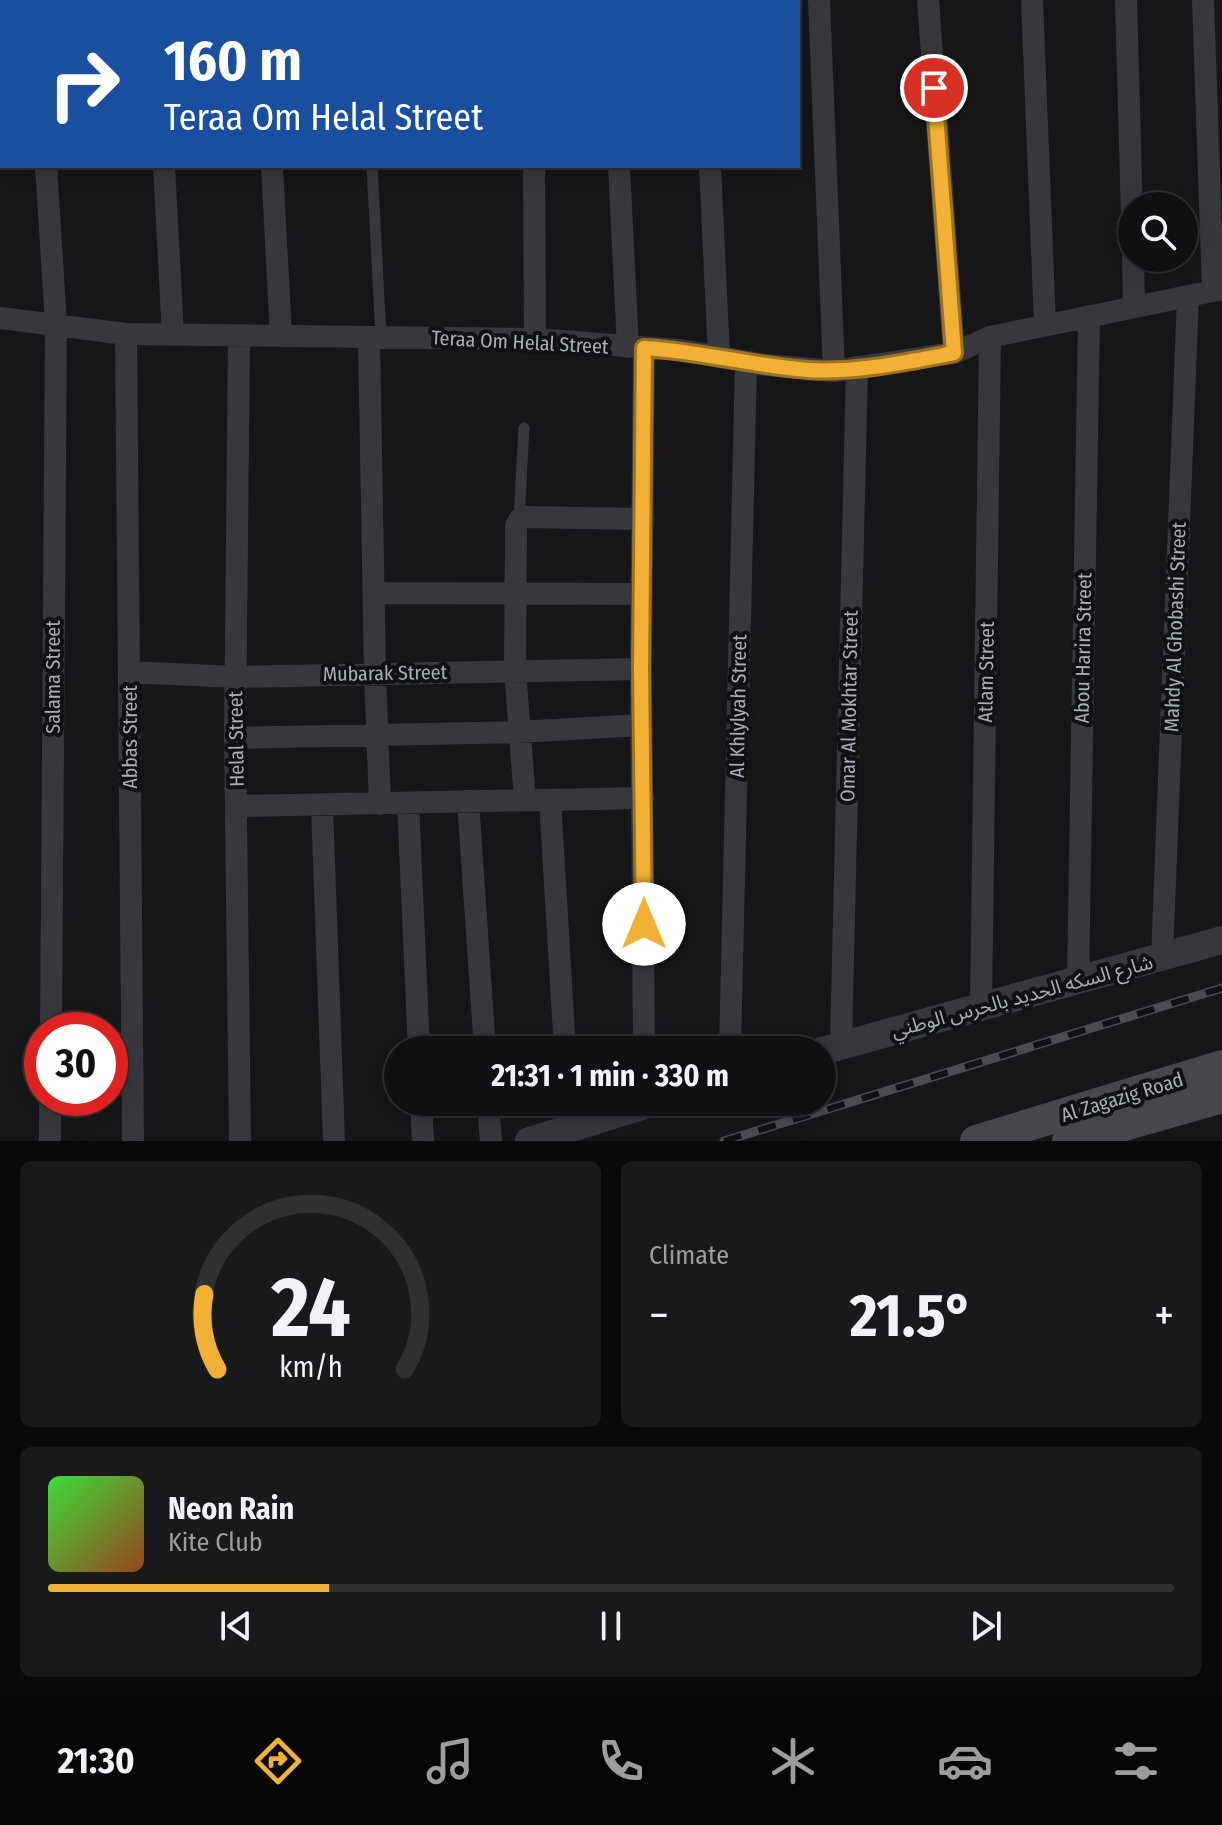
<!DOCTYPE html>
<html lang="en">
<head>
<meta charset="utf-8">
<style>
	:root { --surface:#101012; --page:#19191b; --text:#f1f3f6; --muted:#9c9d9f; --line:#303032; --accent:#f2b134 }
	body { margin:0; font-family:"Fira Sans Condensed","Noto Sans Arabic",sans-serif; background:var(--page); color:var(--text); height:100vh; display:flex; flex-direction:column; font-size:30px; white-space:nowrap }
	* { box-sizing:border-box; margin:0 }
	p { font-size:26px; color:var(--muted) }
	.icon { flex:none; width:44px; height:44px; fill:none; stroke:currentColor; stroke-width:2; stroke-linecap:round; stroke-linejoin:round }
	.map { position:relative; height:1141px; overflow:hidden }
	.panel { display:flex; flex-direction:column; gap:20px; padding:20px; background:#09090a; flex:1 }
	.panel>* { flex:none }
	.top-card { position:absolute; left:0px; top:0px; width:800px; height:168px; box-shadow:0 4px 20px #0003,0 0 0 2px var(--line); background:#1a4fa0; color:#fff; overflow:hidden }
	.fabs { position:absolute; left:1118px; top:192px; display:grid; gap:16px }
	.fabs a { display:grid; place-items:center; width:80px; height:80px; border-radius:50%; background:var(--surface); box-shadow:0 4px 20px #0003,0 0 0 2px var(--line); font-size:40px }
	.speed { position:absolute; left:24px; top:1012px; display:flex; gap:16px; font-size:40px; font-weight:700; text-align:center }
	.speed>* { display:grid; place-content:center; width:104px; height:104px; border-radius:50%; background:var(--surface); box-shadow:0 4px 20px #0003,0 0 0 2px var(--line); line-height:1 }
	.speed .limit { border:12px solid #d22; background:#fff; color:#111 }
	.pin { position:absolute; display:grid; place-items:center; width:68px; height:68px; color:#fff; margin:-34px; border:4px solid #fff; border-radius:50%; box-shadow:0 2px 8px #0007 }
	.me { position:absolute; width:88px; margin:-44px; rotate:0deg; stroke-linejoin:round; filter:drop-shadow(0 0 6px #0008) }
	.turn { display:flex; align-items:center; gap:28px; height:168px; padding:0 32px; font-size:36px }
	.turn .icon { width:104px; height:104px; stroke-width:2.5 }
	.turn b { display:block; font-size:56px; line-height:68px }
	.big { font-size:60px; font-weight:700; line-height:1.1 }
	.panel .widget { flex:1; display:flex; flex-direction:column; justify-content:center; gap:12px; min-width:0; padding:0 28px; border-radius:12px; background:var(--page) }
	.panel .dial { align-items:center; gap:0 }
	.dial svg { height:208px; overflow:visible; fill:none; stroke:var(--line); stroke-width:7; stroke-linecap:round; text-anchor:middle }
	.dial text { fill:var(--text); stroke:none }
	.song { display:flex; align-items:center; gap:24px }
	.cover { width:96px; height:96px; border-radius:12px; background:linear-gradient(135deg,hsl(120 70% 55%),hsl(20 70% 35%)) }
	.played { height:8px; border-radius:4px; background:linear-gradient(90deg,var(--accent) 25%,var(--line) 25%) }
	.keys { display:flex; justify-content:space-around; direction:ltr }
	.heat { display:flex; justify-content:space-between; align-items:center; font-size:44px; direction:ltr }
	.panel .tiles { flex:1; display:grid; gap:20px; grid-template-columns:1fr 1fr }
	.widget:last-child { grid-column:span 2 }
	.trip { position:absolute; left:384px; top:1036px; width:452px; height:80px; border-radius:40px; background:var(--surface); box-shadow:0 4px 20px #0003,0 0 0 2px var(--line); font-weight:700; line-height:80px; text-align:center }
	.tab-bar { display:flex; height:128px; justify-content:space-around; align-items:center; background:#060607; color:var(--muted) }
	.tab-bar .icon { width:56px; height:56px }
	.tab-bar .active { color:var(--accent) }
	.tab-bar b { font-size:36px; color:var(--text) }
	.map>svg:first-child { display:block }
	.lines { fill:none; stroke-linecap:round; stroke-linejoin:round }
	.service { stroke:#37383d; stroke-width:11 }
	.minor { stroke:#37383d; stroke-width:22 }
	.tertiary { stroke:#37383d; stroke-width:28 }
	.secondary { stroke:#45474d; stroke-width:32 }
	.rail-casing { stroke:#4a4c52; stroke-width:9 }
	.rail { stroke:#111113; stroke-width:6; stroke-dasharray:18; stroke-linecap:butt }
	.route-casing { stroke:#9d7322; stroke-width:20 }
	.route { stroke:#f2b134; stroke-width:14 }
	.labels { text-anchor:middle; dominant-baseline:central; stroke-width:8; stroke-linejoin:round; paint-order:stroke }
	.street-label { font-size:20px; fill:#a8adb8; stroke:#111113 }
</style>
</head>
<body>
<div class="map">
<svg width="1222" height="1141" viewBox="0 0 1222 1141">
	<rect width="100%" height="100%" fill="#161618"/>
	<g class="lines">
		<path class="service" d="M372,166L381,337
			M519,519L524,428"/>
		<path class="minor" d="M35,0L36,2
			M155,0V2
			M263,0V2
			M532,0V2
			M611,0V2
			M702,0V2
			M819,0L834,371
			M928,0L954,353
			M1032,0L1045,325
			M1126,0L1132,217
			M1203,0L1213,291
			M46,166L56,324L51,1030
			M164,166L173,335
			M272,166L281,336
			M534,166L535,339
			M619,166L628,347
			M710,166L719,357
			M1133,258L1134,307
			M0,318L126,334L535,339L679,350L766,365L834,371L954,353L990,337L1222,289
			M126,334L133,1141
			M239,337L235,738L240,1141
			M369,337L375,674L380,804
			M644,348L641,669L644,1050
			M374,593L642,594
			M129,672L235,677L641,669
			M235,738L519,732L641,725
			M525,800L515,670L516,526L519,520L524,517L643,519
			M550,800L565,1050
			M468,801L485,1050
			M408,803L419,1050
			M237,806L643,798
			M322,806L334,1141
			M1162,958L1188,296
			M1078,981L1089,316
			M981,1007L990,337
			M841,1045L857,367
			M730,1050L746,362
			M421,1102L423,1141
			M488,1102L491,1141
			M569,1102L570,1128
			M50,1141V1098"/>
		<path class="tertiary" d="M822,1051L1222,940
			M529,1141L655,1102"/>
		<path class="secondary" d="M976,1141L1222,1066
			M1068,1141L1222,1097"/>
		<defs>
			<path id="rail" d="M724,1141L1222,988"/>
		</defs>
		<use href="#rail" class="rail-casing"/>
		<use href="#rail" class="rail"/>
	</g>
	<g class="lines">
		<defs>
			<path id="route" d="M644,924L641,669L644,348C699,351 753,366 808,370C856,373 907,362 954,353L934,88"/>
		</defs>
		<use href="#route" class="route-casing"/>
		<use href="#route" class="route"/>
	</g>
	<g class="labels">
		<g class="street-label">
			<text transform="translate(520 342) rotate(3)">Teraa Om Helal Street</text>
			<text transform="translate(1175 627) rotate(-88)">Mahdy Al Ghobashi Street</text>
			<text transform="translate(1083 648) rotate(-89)">Abou Harira Street</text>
			<text transform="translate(986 672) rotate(-89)">Atlam Street</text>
			<text transform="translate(385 673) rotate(-1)">Mubarak Street</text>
			<text transform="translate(53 677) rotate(-90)">Salama Street</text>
			<text transform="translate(738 706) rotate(-89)">Al Khlylyah Street</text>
			<text transform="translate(849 706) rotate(-89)">Omar Al Mokhtar Street</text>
			<text transform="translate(130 737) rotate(-90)">Abbas Street</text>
			<text transform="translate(236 739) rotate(-91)">Helal Street</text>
			<text transform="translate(1022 996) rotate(-15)">شارع السكه الحديد بالحرس الوطني</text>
			<text transform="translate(1122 1097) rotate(-17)">Al Zagazig Road</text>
		</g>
	</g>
</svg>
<div class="fabs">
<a><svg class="icon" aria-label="search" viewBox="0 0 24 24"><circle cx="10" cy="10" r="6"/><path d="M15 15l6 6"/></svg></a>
</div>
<div class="speed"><div class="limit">30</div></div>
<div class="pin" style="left:934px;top:88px;background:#d93025"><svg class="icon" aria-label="arrive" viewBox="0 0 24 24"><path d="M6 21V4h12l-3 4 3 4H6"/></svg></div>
<svg class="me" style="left:644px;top:924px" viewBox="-20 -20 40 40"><circle r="19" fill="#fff"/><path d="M0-13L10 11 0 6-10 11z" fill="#f2b134"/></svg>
<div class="trip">21:31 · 1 min · 330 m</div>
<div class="top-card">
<div class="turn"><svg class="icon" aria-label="right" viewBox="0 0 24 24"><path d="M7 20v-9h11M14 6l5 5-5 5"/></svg><div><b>160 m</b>Teraa Om Helal Street</div></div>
</div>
</div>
<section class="panel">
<div class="tiles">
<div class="widget dial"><svg viewBox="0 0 100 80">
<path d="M14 69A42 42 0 1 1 86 69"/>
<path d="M14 69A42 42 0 0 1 9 40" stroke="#f2b134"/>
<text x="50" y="56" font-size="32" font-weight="700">24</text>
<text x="50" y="72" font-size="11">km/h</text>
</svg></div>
<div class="widget"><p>Climate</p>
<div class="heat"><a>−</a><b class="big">21.5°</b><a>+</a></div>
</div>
<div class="widget">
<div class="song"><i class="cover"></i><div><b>Neon Rain</b><p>Kite Club</p></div></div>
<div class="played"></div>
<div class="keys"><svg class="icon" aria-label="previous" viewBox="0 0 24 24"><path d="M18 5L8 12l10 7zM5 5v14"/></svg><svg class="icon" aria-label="pause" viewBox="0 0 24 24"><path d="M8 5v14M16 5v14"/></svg><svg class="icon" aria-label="next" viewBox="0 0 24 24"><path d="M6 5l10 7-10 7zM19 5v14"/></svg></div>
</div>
</div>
</section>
<nav class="tab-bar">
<b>21:30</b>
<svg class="icon active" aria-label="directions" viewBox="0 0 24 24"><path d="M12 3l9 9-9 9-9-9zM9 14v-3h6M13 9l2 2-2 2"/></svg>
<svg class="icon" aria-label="music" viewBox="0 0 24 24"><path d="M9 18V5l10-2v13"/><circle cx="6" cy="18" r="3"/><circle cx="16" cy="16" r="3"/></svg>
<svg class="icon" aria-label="phone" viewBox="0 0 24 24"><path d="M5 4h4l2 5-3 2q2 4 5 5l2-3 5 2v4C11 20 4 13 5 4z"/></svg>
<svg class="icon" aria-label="climate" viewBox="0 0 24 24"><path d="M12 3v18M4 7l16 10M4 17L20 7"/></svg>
<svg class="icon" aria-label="car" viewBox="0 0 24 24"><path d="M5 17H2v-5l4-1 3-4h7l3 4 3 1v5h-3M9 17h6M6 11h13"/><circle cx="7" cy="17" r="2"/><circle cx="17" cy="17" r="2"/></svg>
<svg class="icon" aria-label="filters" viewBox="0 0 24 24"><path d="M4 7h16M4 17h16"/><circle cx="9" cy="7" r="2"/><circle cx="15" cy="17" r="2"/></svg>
</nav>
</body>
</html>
